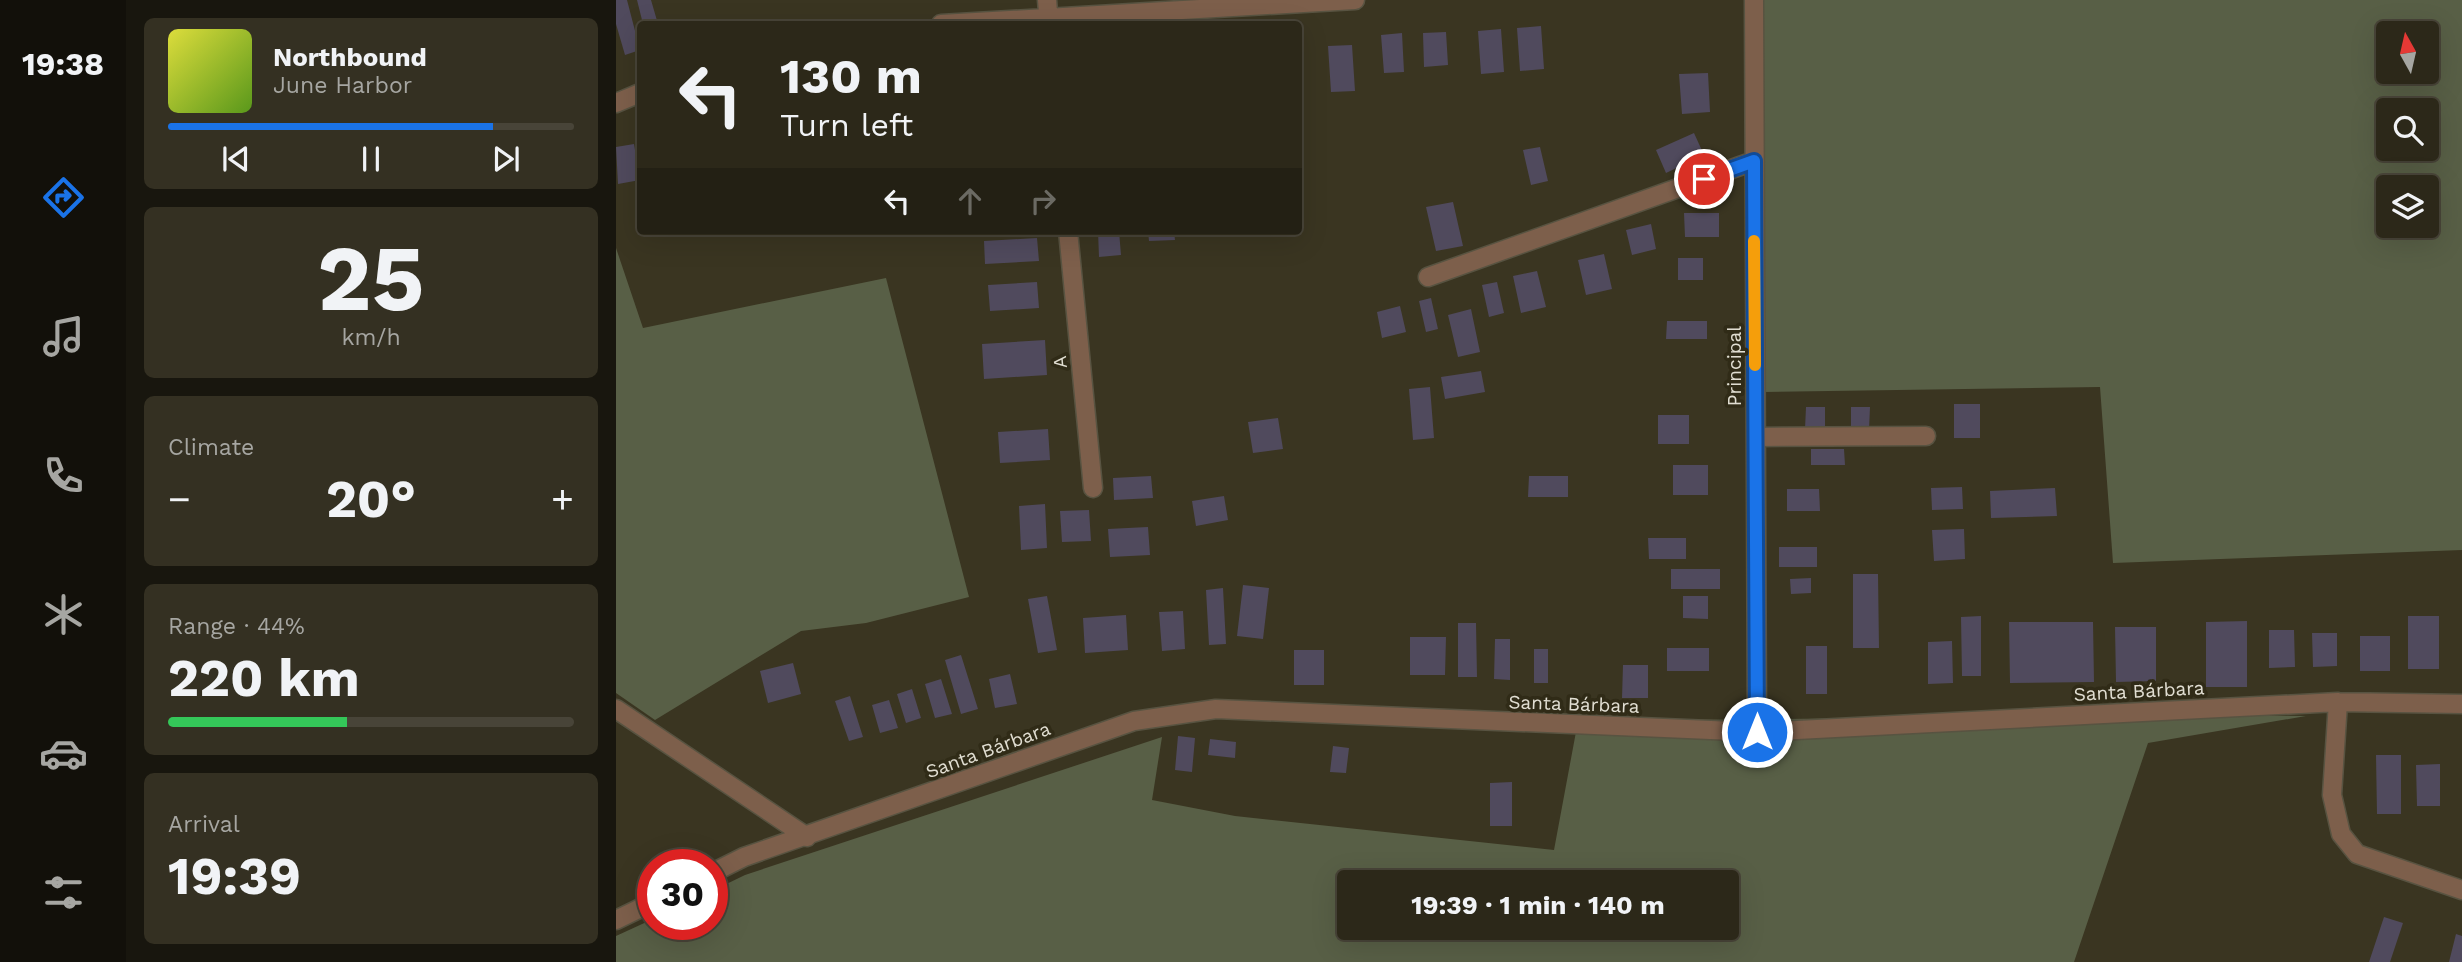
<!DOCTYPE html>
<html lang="en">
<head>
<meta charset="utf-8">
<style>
	:root { --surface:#2c2819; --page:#343022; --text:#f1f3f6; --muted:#a6a6a2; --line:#484438; --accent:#1a73e8 }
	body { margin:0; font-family:"Work Sans",sans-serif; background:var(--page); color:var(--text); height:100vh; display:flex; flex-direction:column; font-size:26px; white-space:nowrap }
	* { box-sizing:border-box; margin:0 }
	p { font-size:23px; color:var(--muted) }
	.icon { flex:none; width:38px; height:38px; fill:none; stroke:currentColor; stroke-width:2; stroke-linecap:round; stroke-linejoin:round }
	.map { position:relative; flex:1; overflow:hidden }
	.panel { display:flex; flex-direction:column; gap:18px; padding:18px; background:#18160e; width:490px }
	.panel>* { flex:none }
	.top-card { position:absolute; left:21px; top:21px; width:665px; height:214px; border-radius:7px; box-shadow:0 7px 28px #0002,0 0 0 2px var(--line); background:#2c2819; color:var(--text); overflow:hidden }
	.needle { width:46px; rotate:352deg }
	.tools { position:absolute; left:1760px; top:21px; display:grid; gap:14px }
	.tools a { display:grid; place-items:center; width:63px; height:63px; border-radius:7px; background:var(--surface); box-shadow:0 7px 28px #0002,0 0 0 2px var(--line); font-size:35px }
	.speed { position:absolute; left:21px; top:849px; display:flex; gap:14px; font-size:35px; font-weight:700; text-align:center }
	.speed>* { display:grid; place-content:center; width:91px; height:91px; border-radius:50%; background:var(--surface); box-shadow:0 7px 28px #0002,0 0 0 2px var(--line); line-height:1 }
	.speed .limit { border:10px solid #d22; background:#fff; color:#111 }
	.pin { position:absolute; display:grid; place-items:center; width:60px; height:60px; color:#fff; margin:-30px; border:4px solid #fff; border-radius:50%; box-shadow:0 2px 7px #0007 }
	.me { position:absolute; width:77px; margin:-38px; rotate:0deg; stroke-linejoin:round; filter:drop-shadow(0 0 5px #0008) }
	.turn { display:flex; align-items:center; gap:24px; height:147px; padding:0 28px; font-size:32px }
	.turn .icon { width:91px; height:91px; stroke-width:2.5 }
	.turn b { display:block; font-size:49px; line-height:60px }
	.lanes { display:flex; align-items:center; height:66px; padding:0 28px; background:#0003; justify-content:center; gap:35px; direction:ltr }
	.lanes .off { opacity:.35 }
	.big { font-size:52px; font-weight:700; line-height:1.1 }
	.panel .tile { flex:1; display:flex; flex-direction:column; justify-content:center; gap:10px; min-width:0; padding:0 24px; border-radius:10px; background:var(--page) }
	.panel .dial { align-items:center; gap:0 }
	.dial b { font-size:91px; line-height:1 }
	.song { display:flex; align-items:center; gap:21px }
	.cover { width:84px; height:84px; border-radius:10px; background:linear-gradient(135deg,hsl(60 70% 55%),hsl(90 70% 35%)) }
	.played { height:7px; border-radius:4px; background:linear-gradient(90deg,var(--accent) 80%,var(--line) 80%) }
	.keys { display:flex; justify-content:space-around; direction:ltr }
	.heat { display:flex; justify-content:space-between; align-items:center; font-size:38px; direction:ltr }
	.charge { height:10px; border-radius:5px; background:linear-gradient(90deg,#34c759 44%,var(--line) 0) }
	.trip { position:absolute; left:721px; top:870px; width:402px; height:70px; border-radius:7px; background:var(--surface); box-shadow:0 7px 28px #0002,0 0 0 2px var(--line); font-weight:700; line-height:70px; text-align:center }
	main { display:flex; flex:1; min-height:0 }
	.menu { display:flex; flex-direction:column; width:126px; justify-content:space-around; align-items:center; background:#12100a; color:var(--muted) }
	.menu .icon { width:49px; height:49px }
	.menu .selected { color:var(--accent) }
	.menu b { font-size:32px; color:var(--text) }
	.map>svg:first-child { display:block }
	.green { fill:#585f46; fill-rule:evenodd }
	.building { fill:#504a5d }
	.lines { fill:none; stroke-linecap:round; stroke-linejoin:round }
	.minor-casing { stroke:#585341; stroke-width:21 }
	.minor { stroke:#7d5f4b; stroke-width:18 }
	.route-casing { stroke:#114b97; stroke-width:18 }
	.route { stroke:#1a73e8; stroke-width:12 }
	.slow { stroke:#f59e0b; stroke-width:12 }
	.labels { text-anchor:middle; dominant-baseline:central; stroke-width:7; stroke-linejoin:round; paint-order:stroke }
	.street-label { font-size:19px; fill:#e1ded2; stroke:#302b17 }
</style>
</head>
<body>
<main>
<nav class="menu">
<b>19:38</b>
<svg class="icon selected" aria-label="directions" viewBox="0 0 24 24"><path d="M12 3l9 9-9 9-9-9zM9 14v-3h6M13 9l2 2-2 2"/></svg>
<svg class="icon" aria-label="music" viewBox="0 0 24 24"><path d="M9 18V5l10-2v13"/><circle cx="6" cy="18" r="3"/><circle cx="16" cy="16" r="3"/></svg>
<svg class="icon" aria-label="phone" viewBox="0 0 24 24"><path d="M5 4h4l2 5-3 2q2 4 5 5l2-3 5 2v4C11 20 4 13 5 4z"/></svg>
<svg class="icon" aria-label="climate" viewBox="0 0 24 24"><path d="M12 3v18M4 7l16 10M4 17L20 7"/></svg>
<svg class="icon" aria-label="car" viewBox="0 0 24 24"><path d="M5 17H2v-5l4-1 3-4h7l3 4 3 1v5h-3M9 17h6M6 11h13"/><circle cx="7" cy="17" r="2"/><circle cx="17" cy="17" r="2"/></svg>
<svg class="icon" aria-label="filters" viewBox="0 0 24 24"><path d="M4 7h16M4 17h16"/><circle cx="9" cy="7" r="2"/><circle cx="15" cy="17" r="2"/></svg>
</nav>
<section class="panel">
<div class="tile">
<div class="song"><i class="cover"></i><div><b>Northbound</b><p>June Harbor</p></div></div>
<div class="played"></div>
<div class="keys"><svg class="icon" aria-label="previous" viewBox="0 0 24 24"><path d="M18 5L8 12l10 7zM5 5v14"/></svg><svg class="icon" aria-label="pause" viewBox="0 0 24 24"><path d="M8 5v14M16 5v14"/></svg><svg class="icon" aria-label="next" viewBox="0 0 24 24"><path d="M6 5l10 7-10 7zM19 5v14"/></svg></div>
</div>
<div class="tile dial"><b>25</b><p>km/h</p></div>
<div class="tile"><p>Climate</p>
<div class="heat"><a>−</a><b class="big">20°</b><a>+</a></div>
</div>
<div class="tile"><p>Range · 44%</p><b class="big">220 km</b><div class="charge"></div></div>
<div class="tile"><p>Arrival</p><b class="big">19:39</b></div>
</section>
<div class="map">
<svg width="1846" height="962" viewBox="0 0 1846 962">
	<rect width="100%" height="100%" fill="#3a3521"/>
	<path class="green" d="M1143,0H1846V550L1497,563L1484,387L1148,392ZM1773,33H1811V72H1773ZM1773,110H1811V149H1773ZM1773,187H1811V226H1773Z
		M0,248L27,328L270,278L353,597L250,623L185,631L39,720L0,693Z
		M1596,715L1690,716L1532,743L1458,962H0V936L37,919V924H96V891L129,875L546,737L536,800L619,816L938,850L962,721ZM733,882H1111V928H733Z"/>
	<path class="building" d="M0,0H11L24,50L9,55L0,24Z
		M21,0H35L42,24H27Z
		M925,26L928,69L904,71L901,28Z
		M885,29L888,72L865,74L862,31Z
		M830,32L832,65L808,67L807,33Z
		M786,33L788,72L768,73L765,35Z
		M736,45L739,91L715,92L712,46Z
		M1092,73L1094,112L1066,114L1063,74Z
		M1078,133L1088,155L1050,173L1040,150Z
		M18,144L24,180L2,184L0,147Z
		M924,147L932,181L915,185L907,150Z
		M837,202L847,246L820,251L810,207Z
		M1068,213H1103V237H1069Z
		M1035,224L1040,249L1016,255L1010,230Z
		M482,231H503L505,255L483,257Z
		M532,231H558L559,240L533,241Z
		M421,238L423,261L369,264L368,241Z
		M988,254L996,289L970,295L962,260Z
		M1062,258H1087V280H1062Z
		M921,271L930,307L905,313L897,276Z
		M421,282L423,308L374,311L372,285Z
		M881,282L888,313L873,317L866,285Z
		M815,298L822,329L810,332L803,301Z
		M784,306L790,332L766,338L761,312Z
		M855,309L864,352L842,357L832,315Z
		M1051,321H1091V339H1050Z
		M429,340L431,375L368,379L366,344Z
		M865,371L869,392L829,399L825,377Z
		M814,387L818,438L797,440L793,389Z
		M1338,404H1364V438H1338Z
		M1190,407H1209V429H1189Z
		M1235,407H1254L1253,430H1235Z
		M1042,415H1073V444H1042Z
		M662,418L667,449L637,453L632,422Z
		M432,429L434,460L384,463L382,432Z
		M1195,449H1228L1229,465H1195Z
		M1057,465H1092V495H1057Z
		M535,476L537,498L498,500L497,478Z
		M913,476H952V497H912Z
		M1346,487L1347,509L1316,510L1315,488Z
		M1439,488L1441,516L1375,518L1374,491Z
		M1171,489H1203L1204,511H1171Z
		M608,496L612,520L580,526L576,501Z
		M429,504L431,548L405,550L403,506Z
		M473,510L475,541L446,542L444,511Z
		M532,527L534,555L494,557L492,529Z
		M1348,529L1349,559L1318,561L1316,530Z
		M1032,538H1070V559H1033Z
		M1163,547H1201V567H1163Z
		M1055,569H1104V589H1055Z
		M1237,574H1262L1263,648H1237Z
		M1195,578V593L1175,594L1174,579Z
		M627,585L653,588L647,639L621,636Z
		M607,588L610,644L593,645L590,590Z
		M431,596L441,650L422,653L412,599Z
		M1067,596H1092V619L1067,618Z
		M567,611L569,649L546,651L543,612Z
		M510,615L512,650L469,653L467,618Z
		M1365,616V676H1346L1345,617Z
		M1792,616H1823V669H1792Z
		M1631,621V687H1590V622Z
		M1393,622H1477L1478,682L1394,683Z
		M842,623H860L861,677H842Z
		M1499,627H1540V681L1500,682Z
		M1653,630H1678L1679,667L1653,668Z
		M1696,633H1721V666L1697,667Z
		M1744,636H1774V671H1744Z
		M794,637H830L829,675H794Z
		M879,639H894V680L878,679Z
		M1336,641L1337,683L1312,684V642Z
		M1190,646H1211V694H1190Z
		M1051,648H1093V671H1051Z
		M918,649H932V683H918Z
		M678,650H708V685H678Z
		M345,655L362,709L345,714L329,660Z
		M177,663L185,694L152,703L144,671Z
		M1007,665H1032V698H1006Z
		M394,674L401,704L379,708L373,679Z
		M325,679L336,714L319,718L309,684Z
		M296,689L305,718L290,723L281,694Z
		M234,696L247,737L233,741L219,701Z
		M273,700L282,728L264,733L256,705Z
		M562,736L579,738L576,772L559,770Z
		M594,739L620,742L619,758L592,755Z
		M717,746L733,748L730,773L714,772Z
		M1760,755H1785V814H1761Z
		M1824,764V806H1801L1800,765Z
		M896,782V826H874V783Z
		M1768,917L1787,923L1774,962H1753Z
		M1840,934L1846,936V962H1833Z"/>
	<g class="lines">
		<defs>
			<path id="minor" d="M431,0L433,24
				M1138,0L1141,732
				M325,24L739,0
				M0,103L24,93
				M452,231L477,488
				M812,277L1138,161
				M1140,437L1310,436
				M1722,702L1716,795L1725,834L1741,854L1846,890
				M0,709L191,837
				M96,873L128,857L518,721L600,709L1141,732L1722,702L1846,704
				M0,920L37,902"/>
		</defs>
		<use href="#minor" class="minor-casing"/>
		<use href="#minor" class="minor"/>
	</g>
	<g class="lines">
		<defs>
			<path id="route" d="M1088,179L1138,161L1141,732"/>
		</defs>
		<use href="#route" class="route-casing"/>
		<use href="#route" class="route"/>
		<path class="slow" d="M1138,241L1139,365"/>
	</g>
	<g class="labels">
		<g class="street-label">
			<text transform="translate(444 362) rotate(-95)">A</text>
			<text transform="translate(1118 366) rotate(-90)">Principal</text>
			<text transform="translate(1523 691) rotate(-3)">Santa Bárbara</text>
			<text transform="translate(958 704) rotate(2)">Santa Bárbara</text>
			<text transform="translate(372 750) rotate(-20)">Santa Bárbara</text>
		</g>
	</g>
</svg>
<div class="tools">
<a><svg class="needle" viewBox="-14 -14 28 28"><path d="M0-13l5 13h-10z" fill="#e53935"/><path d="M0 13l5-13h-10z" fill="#a6a6a2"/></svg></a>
<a><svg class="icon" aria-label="search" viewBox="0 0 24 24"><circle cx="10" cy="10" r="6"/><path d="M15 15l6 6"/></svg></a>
<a><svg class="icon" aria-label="layers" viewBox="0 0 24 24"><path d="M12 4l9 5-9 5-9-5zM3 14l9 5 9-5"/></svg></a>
</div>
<div class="speed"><div class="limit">30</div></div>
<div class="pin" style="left:1088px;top:179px;background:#d93025"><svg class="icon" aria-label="arrive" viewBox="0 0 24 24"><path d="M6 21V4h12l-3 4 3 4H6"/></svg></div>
<svg class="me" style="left:1141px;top:732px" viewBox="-20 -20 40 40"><circle r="17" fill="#1a73e8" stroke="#fff" stroke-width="3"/><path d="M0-11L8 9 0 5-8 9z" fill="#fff"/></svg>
<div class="trip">19:39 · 1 min · 140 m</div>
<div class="top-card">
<div class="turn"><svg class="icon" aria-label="left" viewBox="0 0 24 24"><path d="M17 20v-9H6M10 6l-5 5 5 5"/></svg><div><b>130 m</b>Turn left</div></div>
<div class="lanes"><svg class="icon" aria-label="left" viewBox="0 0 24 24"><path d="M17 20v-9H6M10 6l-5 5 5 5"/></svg><svg class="icon off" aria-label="ahead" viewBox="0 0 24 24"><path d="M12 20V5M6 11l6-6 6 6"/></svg><svg class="icon off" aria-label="right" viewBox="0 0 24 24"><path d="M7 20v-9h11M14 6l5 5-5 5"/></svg></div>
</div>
</div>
</main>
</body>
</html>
